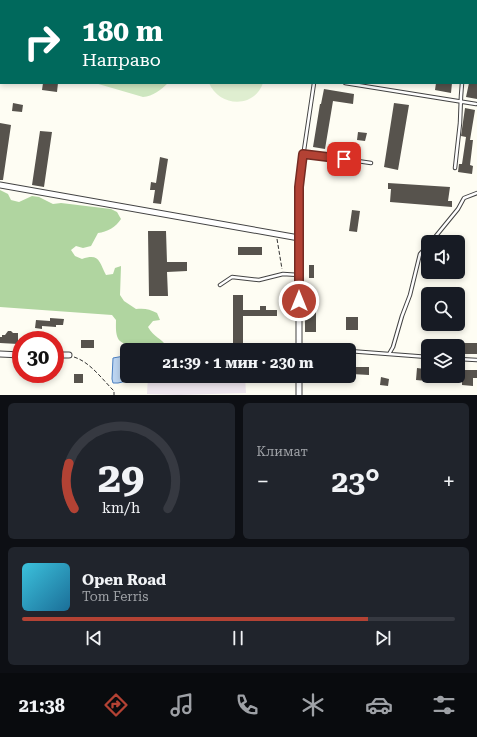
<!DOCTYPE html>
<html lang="ru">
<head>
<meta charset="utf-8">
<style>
	:root { --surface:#171b24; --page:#20242c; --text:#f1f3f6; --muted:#9ea1a6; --line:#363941; --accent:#b34234 }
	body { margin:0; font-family:"Roboto Serif",serif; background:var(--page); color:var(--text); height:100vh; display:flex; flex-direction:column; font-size:15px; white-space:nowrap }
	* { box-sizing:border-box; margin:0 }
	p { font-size:13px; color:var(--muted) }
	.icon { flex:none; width:22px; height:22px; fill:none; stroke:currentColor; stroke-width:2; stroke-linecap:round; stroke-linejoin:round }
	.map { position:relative; height:395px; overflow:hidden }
	.details { display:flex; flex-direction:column; gap:8px; padding:8px; background:#0d0f14; flex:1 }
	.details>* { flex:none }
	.hud { position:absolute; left:0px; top:0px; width:477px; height:84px; box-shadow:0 2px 6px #0003; background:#00695c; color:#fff; overflow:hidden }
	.buttons { position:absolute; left:421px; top:235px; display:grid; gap:8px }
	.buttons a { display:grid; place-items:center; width:44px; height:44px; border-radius:6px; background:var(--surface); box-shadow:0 2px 6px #0003; font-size:20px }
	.speed { position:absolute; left:12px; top:331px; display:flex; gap:8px; font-size:20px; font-weight:700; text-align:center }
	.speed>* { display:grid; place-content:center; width:52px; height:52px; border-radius:50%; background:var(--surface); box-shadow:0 2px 6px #0003; line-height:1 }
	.speed .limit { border:6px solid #d22; background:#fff; color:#111 }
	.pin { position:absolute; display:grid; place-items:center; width:34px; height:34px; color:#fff; margin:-17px; border-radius:8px; box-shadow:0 2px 6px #0006 }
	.me { position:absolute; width:44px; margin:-22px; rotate:0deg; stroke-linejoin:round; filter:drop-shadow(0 0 3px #0008) }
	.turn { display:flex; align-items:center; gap:14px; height:84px; padding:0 16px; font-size:18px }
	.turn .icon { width:52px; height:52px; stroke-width:2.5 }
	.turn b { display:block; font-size:28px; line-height:34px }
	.big { font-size:30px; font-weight:700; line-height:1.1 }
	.details .card { flex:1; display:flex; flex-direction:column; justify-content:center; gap:6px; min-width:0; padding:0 14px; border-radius:6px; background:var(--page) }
	.details .dial { align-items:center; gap:0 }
	.dial svg { height:104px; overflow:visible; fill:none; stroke:var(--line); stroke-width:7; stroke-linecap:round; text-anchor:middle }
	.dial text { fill:var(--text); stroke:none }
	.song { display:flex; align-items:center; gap:12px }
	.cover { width:48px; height:48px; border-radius:6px; background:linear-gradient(135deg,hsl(190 70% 55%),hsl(200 70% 35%)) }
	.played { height:4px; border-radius:2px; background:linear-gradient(90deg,var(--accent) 80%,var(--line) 80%) }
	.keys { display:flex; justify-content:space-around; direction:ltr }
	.heat { display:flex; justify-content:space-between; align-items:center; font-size:22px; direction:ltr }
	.details .tiles { flex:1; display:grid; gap:8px; grid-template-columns:1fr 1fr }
	.card:last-child { grid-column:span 2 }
	.trip { position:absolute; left:120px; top:343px; width:236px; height:40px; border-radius:6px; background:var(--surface); box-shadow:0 2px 6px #0003; font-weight:700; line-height:40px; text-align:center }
	.tab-bar { display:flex; height:64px; justify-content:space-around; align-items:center; background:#090b0e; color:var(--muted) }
	.tab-bar .icon { width:28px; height:28px }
	.tab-bar .on { color:var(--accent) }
	.tab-bar b { font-size:18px; color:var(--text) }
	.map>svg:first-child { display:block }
	.industrial { fill:#ede5ed }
	.green { fill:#cde6bf }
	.forest { fill:#b0d5a0 }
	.pitch { fill:#dfeed0 }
	.water { fill:#bcd5f1; stroke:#4a7fc1 }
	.building { fill:#57534d }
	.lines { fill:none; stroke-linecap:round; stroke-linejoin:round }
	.lane-casing { stroke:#434343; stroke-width:4.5 }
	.street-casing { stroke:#434343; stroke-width:7 }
	.path { stroke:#323232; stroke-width:1; stroke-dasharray:4 2; stroke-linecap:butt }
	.lane { stroke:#fff; stroke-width:2.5 }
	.street { stroke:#fff; stroke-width:5 }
	.route-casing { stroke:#742b22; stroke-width:10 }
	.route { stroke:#b34234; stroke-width:7 }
</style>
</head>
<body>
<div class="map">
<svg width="477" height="395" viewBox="0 0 477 395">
	<rect width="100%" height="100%" fill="#fefdf3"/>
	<path class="industrial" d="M148,376H245L246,393L178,395L147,394Z"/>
	<path class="green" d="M22,0H186L22,1Z
		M95,83H168C161,90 153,96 143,97Z"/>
	<path class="forest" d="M0,190L8,194L11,200L19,202L32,196L39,197L53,204L61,203L111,209L117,212L121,219C116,227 107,232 98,233L91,246L83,248L76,246L71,250L75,256L82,259C99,253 99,261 106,275L113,274L115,268L121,266L120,295L124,301L136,309C144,308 150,309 157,313L160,320L153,321L148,327C154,338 161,337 167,347C154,348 142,350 130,350C125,342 125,345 120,341C115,336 116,326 116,320L112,315L0,307Z"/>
	<path class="pitch" d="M209,83H263C254,109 219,107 209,83Z"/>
	<path class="water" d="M124,356L127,358V381L118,383H113L112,379L113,358Z"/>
	<path class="building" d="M43,83H58L57,92L42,90Z
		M436,83H452L451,93L435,90Z
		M469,83H477V99L466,97Z
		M324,89L354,94L353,104L333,101L325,149L313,147L320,104H321Z
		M13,103L23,105L22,112L12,111Z
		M394,103L409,105L398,170L384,167Z
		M465,108L475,110L470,140H473L470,165L473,166L472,174L458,172L459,164H462L466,137L461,136Z
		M0,123L11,125L3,180H0Z
		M40,131L52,132L44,187L32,185Z
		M358,132L367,133L365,141L357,140Z
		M160,157L168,159L161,204L153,203L155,190H150L151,182L156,183Z
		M388,183L450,187L448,201H452V207L390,202L391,189H388Z
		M352,210L360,211L357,232L349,231Z
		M148,231H166L167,262H187V271L167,272L168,296H149Z
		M238,247H262V255H238Z
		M309,265H314V278H309Z
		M286,291H290V307L283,306V299H286Z
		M305,292H316V332H305Z
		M233,295H243V310H260V306H266V310H277V316H243V346H233Z
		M346,317H358V330H346Z
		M50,318L64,319L63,325H56V327L42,326V329L35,328L36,320L50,321Z
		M8,331H11L13,333H18V344L0,343V337H2V335H5Z
		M81,340H94V348H81Z
		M461,343H477V354H461Z
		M352,367H369V375L352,374Z
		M417,368L425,369L424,376H437V382L416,380Z
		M462,370H477V378H473V386L462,385Z
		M74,374H83V383H74Z
		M240,376H244V383H240Z
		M269,376H283V381H269Z
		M315,376H322V381H315Z
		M381,377L389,379L388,386L380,385Z"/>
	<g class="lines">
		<defs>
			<path id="lane" d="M330,0L336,1
				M464,0V1
				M326,1V0
				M345,83L476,104
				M303,153L371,163
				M455,168L460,123L461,96L462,83
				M299,238L300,177L314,83
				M431,242L458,209L464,198L477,193
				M220,285L232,277L259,280L283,274L299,275
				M299,346L334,350
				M349,351L428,357
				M389,354L393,347L402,316L410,295L420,254L428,245
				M458,359L477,360"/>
			<path id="street" d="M0,185L299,238V350
				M0,354L21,355
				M55,355H69
				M299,395V376"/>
		</defs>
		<use href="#lane" class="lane-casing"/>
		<use href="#street" class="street-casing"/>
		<path class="path" d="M62,1L63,0
			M277,239L282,269
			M74,357C90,362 102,379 114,391V395"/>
		<use href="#lane" class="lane"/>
		<use href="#street" class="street"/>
	</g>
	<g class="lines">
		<defs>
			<path id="route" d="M299,301V187L303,154L344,159"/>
		</defs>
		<use href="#route" class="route-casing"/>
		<use href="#route" class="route"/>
	</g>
</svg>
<div class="buttons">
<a><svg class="icon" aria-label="sound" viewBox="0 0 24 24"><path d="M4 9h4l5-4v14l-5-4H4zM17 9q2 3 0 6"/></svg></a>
<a><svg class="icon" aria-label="search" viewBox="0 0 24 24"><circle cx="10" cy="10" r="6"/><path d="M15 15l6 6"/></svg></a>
<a><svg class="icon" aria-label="layers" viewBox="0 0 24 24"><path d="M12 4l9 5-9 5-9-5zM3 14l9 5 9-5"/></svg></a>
</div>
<div class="speed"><div class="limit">30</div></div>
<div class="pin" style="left:344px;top:159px;background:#d93025"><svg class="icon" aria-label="arrive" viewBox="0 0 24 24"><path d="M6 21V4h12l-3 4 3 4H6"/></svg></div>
<svg class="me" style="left:299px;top:301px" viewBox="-20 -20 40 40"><circle r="17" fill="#b34234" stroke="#fff" stroke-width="3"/><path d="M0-11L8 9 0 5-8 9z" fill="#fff"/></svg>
<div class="trip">21:39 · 1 мин · 230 m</div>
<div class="hud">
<div class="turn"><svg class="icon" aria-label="right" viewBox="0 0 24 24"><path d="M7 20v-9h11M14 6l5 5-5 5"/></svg><div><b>180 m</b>Направо</div></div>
</div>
</div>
<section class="details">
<div class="tiles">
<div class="card dial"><svg viewBox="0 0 100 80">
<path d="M14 69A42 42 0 1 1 86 69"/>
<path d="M14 69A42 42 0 0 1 10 34" stroke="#b34234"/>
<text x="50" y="56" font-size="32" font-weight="700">29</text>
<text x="50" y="72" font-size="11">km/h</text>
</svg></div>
<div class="card"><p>Климат</p>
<div class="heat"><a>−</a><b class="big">23°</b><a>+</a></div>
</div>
<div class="card">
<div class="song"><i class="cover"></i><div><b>Open Road</b><p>Tom Ferris</p></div></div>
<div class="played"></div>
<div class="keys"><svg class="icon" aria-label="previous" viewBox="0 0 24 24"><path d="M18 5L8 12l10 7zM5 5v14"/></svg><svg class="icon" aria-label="pause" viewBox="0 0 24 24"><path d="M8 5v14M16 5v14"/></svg><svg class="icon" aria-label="next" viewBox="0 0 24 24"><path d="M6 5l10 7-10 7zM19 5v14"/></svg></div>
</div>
</div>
</section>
<nav class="tab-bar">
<b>21:38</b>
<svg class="icon on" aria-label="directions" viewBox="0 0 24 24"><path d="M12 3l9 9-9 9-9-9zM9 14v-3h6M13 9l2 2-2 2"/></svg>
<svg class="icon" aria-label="music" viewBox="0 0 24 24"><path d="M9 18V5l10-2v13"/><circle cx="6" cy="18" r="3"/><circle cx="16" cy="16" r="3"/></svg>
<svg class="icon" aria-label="phone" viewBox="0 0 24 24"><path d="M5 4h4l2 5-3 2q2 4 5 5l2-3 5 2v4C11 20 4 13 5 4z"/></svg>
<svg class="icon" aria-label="climate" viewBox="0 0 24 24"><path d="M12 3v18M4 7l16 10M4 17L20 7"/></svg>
<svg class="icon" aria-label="car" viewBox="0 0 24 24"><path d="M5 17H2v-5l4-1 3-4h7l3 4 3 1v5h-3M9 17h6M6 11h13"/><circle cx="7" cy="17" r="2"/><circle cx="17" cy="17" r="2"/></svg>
<svg class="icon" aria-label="filters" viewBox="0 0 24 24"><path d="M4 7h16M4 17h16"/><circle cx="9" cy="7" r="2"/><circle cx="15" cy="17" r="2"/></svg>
</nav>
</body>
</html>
